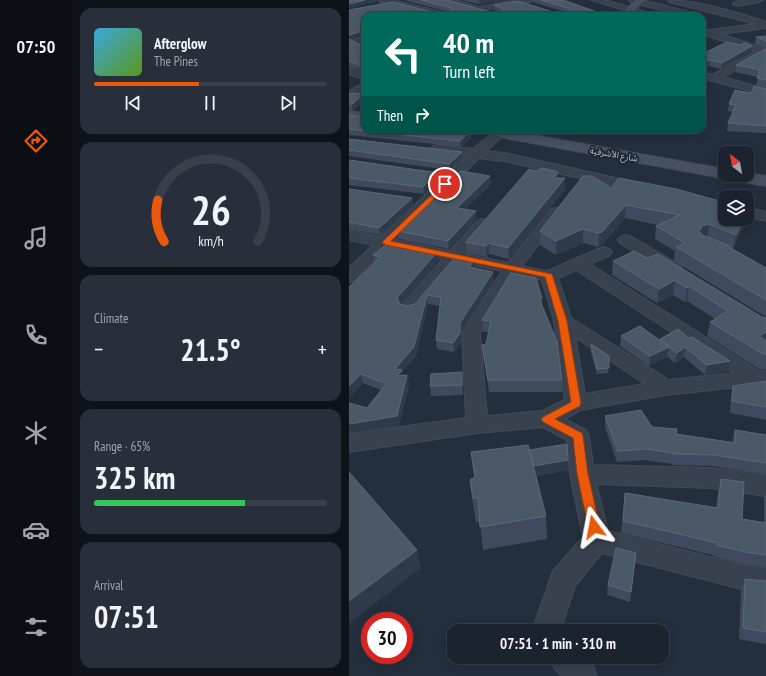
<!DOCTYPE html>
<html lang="en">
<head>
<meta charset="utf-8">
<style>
	:root { --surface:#1b232e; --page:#282f3a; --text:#f1f3f6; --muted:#a0a4aa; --line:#39404a; --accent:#ea580c }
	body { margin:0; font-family:"PT Sans Narrow","Noto Sans Arabic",sans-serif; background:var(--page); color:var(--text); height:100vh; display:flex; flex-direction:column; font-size:15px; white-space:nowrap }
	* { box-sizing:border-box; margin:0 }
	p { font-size:13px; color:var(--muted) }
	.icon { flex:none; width:22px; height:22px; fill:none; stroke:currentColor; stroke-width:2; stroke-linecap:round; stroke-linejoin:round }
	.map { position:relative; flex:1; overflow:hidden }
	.drawer { display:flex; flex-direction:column; gap:8px; padding:8px; background:#0f1319; width:277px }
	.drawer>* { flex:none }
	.guide { position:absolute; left:12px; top:12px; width:345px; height:122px; border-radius:12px; box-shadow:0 2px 10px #0003,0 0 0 1px var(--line); background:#00695c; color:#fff; overflow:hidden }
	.needle { width:26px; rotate:329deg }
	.controls { position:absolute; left:369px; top:146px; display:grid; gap:8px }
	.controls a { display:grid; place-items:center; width:36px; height:36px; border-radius:8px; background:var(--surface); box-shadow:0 2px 10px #0003,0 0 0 1px var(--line); font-size:20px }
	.speed { position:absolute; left:12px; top:612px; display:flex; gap:8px; font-size:20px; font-weight:700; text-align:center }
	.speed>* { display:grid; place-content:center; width:52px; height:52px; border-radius:50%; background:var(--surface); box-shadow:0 2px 10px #0003,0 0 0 1px var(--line); line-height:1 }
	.speed .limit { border:6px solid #d22; background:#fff; color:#111 }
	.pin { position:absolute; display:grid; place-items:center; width:34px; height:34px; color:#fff; margin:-17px; border:2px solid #fff; border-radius:50%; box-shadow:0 1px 4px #0007 }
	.me { position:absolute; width:44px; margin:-22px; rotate:347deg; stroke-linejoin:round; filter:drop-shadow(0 0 3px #0008) }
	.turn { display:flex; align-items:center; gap:14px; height:84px; padding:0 16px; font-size:18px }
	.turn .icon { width:52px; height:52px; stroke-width:2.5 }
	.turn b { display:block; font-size:28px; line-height:34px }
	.then { display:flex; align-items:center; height:38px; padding:0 16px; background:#0003; gap:8px; font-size:15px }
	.big { font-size:30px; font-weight:700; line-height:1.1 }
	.drawer .widget { flex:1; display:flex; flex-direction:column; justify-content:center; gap:6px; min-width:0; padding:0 14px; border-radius:12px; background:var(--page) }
	.drawer .dial { align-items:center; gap:0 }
	.dial svg { height:104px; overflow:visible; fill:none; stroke:var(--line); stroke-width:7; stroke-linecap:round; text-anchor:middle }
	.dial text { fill:var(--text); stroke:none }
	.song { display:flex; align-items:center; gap:12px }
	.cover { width:48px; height:48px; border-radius:6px; background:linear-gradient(135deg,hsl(200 70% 55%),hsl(90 70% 35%)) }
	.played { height:4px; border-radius:2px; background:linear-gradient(90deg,var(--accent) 45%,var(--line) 45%) }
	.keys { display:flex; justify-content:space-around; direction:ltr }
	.heat { display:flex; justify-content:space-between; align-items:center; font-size:22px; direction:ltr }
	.charge { height:6px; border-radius:3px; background:linear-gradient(90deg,#34c759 65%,var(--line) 0) }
	.trip { position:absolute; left:98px; top:624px; width:222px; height:40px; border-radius:12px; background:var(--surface); box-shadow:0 2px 10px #0003,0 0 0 1px var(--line); font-weight:700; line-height:40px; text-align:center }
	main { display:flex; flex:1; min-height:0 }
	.tab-bar { display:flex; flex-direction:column; width:72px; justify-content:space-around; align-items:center; background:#0b0e12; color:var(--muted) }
	.tab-bar .icon { width:28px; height:28px }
	.tab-bar .current { color:var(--accent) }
	.tab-bar b { font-size:18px; color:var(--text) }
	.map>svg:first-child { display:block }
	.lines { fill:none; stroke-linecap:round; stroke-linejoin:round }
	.street-casing { stroke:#414a57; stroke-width:2 }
	.secondary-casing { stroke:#414a57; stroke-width:2 }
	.street { fill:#38414e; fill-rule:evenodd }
	.secondary { fill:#465061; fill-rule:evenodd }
	.wall { fill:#3f4b5c; fill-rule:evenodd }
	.shaded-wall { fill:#2f3b4b }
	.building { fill:#4b5868; stroke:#5c6777 }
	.route { fill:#ea580c; stroke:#983908 }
	.labels { text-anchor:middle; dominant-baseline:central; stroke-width:4; stroke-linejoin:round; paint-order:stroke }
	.far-street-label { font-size:9px; fill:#b4bcc9; stroke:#1d2633 }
</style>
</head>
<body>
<main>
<nav class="tab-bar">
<b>07:50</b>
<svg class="icon current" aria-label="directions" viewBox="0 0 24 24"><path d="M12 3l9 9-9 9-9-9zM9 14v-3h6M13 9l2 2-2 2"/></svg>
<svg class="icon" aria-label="music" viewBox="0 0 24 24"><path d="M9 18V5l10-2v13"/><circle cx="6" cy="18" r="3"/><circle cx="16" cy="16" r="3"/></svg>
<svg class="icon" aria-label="phone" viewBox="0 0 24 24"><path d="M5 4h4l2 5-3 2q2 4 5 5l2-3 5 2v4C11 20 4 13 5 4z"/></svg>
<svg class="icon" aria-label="climate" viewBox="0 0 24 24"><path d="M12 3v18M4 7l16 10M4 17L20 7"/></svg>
<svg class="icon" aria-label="car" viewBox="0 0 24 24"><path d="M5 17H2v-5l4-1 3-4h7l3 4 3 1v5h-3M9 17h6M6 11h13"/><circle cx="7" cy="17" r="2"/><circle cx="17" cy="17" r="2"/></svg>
<svg class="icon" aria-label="filters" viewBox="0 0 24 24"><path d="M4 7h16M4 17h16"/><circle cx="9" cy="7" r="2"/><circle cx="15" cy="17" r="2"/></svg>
</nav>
<section class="drawer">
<div class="widget">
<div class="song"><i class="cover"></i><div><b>Afterglow</b><p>The Pines</p></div></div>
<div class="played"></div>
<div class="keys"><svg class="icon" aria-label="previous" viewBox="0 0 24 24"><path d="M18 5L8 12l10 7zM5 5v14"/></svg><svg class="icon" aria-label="pause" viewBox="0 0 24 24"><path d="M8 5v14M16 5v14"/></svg><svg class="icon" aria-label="next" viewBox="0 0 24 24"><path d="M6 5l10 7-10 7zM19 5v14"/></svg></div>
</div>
<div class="widget dial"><svg viewBox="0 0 100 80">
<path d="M14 69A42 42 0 1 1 86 69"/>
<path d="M14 69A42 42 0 0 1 9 37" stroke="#ea580c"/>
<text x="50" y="56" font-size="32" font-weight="700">26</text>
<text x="50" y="72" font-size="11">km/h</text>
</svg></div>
<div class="widget"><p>Climate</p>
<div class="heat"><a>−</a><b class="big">21.5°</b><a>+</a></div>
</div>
<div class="widget"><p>Range · 65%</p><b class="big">325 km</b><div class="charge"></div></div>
<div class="widget"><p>Arrival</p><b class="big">07:51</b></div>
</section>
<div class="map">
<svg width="417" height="676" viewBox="0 0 417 676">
	<rect width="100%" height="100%" fill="#242f3e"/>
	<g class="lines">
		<defs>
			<path id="street" d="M30,0H43L102,14L103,16H89L31,2Z
				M93,0H106L130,7L167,0H184L180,2L130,11L94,2Z
				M243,0H255L301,13L302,15L293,16Z
				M280,0H293L340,12L341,14L340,16H335L281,2Z
				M319,0C347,0 390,13 417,22V28L372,34L417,49V55L414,54L374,77L417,89V95L353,78V72L363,75L406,51L353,34V28L360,30L407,24L320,2Z
				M397,0H414L410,2L388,6L384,4L385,2Z
				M16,36V42L13,43L16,45V51L0,43L2,41Z
				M0,67L16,73V80L0,74Z
				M16,82V90L0,99V91Z
				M150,130L154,131L156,134L137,151L155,153L293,184L298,185L300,188L298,191L293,192L155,161L130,158L47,240L101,251L128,221L133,219L138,221L141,224L116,254L159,263L202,209L207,208L212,209L214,212L173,266L198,271L249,249L255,247L261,249L263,252L261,255L241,264L410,371L417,370V384L317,395L232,410L215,419L237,430L240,436L244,465L363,468L417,476V496L363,488L247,484L259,531L393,565L417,568V592L393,589L253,553L226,586L211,631H183L204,571L234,537L221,474L218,440L194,427L128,433L0,452V434L117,418L113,333L153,271L109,262L66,312L60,313L54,312L51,308L54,304L94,259L39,248L6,281L0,282V268L24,245L0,240V230L32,237L117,156L84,152L82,149L84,146L88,145L124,149L146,131ZM227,270L385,373L320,380L222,318L209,278ZM167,274L193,280L205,321L216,400L193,411L138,416L131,333ZM226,337L296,384L236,394Z
				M398,208L417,212V221L398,217Z
				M277,235L283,237L331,265L333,269L331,273L325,274L319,273L271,243L269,240L271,237Z
				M201,657H236L244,665L248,676H213L205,668Z"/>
			<path id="secondary" d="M287,0H296L280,16H270Z
				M0,111L16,113V121L0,119Z
				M156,130L376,169V175H398V173L417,176V186L150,137L148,134L150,131Z"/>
		</defs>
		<use href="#street" class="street-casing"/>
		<use href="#secondary" class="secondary-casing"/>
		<use href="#street" class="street"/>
		<use href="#secondary" class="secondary"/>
	</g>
	<path class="wall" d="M55,0H98L146,13H152L146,10L145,5L207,13L216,12L184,2L183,0H214L251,13L16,16V71L0,66V10L88,13L100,12ZM16,35L15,47L1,40H2Z
		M112,0H157L130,4Z
		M417,36V48L406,44L407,37Z
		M391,45L403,46L402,51L372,69L360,66L353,69V54Z
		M417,49V88L407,85L409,77L386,72L387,65Z
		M417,89V133L378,131L379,123L384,112L379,111L380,104L402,93Z
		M0,94H15L16,100L4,110H0Z
		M0,115L121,131L122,138L112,147L0,135Z
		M0,139L113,159L100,170L0,156Z
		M0,160L90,173L91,180L75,194L0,185Z
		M209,178H216V189L160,259L140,254L138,257L118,253L117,242Z
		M142,184L116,209L127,211V219L100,249L50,239L49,231Z
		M262,188L374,202L401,206L398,219L384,249L381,248L417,268V317L325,261L326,251L306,239L307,226L309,225L276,218L252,246L249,247L234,243L207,255L191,245V231Z
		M0,189L63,198L64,205L32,235L0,229Z
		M89,251L90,260L52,304L58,306L66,304L127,259L128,268H127L145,281L112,332V342L105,352L88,349L87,340L91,306L79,304L67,356L53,372L54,376L58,375L60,385L50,426L0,433V403L18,408L32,390L14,383L0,398L25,263L24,255Z
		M285,251L413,317L417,318V369H410L358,336L361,322L366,319L338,301L336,302L324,295L308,303L263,275L264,261Z
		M162,273L193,298V305L213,380V392H140L133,345L137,344L140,332H134L133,320Z
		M272,336L311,340V339L340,338L381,361L379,371L356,375L335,357L326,363L318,356V357L300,366L271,346Z
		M242,344L260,356L259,373L248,374L241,349Z
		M113,372L114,395L82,396L81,386Z
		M417,381V420L381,413L382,397L384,386Z
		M256,416L303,427L327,434L383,442L386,430L417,435V475L363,466L322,465L323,464L295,460L268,462L256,427Z
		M180,451L219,470L187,476L197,516L198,539L134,550L131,522H127L124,504L121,480L125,477L122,452Z
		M372,479L393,519L415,522V497L417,491V567L393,564L364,556V555L272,533L276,493L367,508L369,490Z
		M287,553L281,602L258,595L259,585Z
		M396,579L417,581V644L390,639L392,590Z"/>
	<path class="shaded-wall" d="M16,0H30L29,1L0,9V4Z
		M130,0H157L130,4Z
		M261,14V16H254Z
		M16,30V35L2,40L0,41L1,34Z
		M403,46L402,51L372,69L373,63Z
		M361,60L360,66L353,69V64Z
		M15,94L16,100L4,110L3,104Z
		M121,131L122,138L112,147L111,141Z
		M113,152V159L100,170V164Z
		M209,172V182L205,178Z
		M90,173L91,180L75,194L74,187Z
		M141,176L142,184L109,216L108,208Z
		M216,178V189L160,259L159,248Z
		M63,198L64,205L32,235L30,228Z
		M277,205L276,218L252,246L249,247L250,233Z
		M401,206L398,219L384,249L387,235L395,219H398V212Z
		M127,211V219L100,249L99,241Z
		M360,224L358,238L351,240L350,231L353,226Z
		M234,229V243L207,255V241Z
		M0,235L2,242L0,243Z
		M140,243V254L138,257L137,246Z
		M89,251L90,260L50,307L48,298Z
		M127,259L128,268L120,275V267Z
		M144,272L145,281L112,332V342L105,352L104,343L111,323Z
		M326,280L324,295L308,303L310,289Z
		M340,286L338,301L336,302L338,288Z
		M78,295L79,304L67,356L53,372L55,379L50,385L46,369Z
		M417,332V344L410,336Z
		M320,347L318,357L300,366L301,356Z
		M336,347L335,357L326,363L328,353Z
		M381,361L379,371L356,375L358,365Z
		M113,372L114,382V395L113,385Z
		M12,374L14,383L0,398V386Z
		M58,375L60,385L50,426L0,433V424Z
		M219,460V470L185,476V466Z
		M68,550L72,568L0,623V601Z"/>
	<path class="building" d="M0,0H16L0,4Z
		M72,0H98L146,13H152L154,9L145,5L169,1L207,13L221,12L218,8L192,0H214L251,13L261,14L254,16H16V67L0,61V39L15,47L16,30L0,35V10L44,2L88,13L104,12L102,8Z
		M417,36V41L407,37Z
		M378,42L391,45L395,43L403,46L373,63L361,60L353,64V54Z
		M416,49H417V80L408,78L411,70L387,65Z
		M405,86L417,89V126L379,123L387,105L380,104L386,90L402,93Z
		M2,93L15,94L3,104H0V94Z
		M0,115L16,118V130H110L121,131L111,141L0,129Z
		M0,139L113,152L100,164L0,150Z
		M0,160L90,173L74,187L0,178Z
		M193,168L209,172L205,178H216L159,248L140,243L137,246L117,242L180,169L187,171Z
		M111,171L141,176L108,208L127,211L99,241L49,231Z
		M234,176H243L262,188L270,178L327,189L374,202L375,200H376V219H395L387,235L360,224L353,226L350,231L353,235L381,246L380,247L417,268V300L327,247L336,243L307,226L331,215L277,205L253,232L250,233L234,229L207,241L191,231Z
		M0,189L63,198L30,228L0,222Z
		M398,205L401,206L398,212Z
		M41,242L89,251L48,298L51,304L58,306L66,304L108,255L127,259L120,267L144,272L111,323V333L104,343L87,340L92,297L78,295L65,347L46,369L53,370L48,376L58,375L48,416L0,424V403L18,408L37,384L12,374L0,386V287L31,257L24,255Z
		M285,251L298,258L309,254L413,317L417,318V332L410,336L417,341V354H414L361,322L379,311L340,286L338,288L326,280L310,289L264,261Z
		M162,273L187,278L193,298H190L208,342L213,380H139L133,345L137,344L142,321L133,320Z
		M291,326L320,347L301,356L272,336Z
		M329,329L340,338L343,337L381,361L358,365L336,347L328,353L311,339Z
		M242,344L260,356V368L248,369Z
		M113,372V385L81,386L82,374Z
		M417,381V407L383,401L384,386Z
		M292,410L303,427L328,429L327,434L386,443V430L417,435V463L366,455L324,454L325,453L297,449L269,451L256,416Z
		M218,444L219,460L185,466L180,450Z
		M179,445L197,516L131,527L129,498H124L121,480L126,477L122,452Z
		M0,472L68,550L0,601Z
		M372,479L395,482L393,519L417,523V555L397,552L367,545L368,543L274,521L276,493L369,508Z
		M267,548L287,553L282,592L259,585Z
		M396,579L417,581V632L394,628Z"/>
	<path class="route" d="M96,182L98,183V186L42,241L203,274L218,321L232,403L231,406L206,419L233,433L234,436L239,474L251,527L250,530L245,532L241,530L239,527L228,474L224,438L194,422L192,419L194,417L222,402L209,321L196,277L37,245L33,242Z"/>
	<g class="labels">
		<g class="far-street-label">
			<text transform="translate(265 154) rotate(10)">شارع الأشرفية</text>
		</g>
	</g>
</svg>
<div class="controls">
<a><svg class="needle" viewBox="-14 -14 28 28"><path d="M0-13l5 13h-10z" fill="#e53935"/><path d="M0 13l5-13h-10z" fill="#a0a4aa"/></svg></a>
<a><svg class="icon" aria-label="layers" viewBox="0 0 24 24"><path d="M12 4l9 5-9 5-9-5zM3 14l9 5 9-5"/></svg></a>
</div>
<div class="speed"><div class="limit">30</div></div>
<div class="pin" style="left:96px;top:184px;background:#d93025"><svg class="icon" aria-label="arrive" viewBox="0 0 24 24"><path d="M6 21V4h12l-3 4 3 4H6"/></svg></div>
<svg class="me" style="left:245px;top:527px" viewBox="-20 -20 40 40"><path d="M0-17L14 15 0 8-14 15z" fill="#ea580c" stroke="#fff" stroke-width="4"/></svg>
<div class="trip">07:51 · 1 min · 310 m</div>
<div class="guide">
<div class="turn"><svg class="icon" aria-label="left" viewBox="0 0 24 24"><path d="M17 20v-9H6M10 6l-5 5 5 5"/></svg><div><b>40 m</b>Turn left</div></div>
<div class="then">Then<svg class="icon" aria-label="right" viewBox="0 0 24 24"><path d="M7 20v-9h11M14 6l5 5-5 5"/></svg></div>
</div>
</div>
</main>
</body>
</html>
